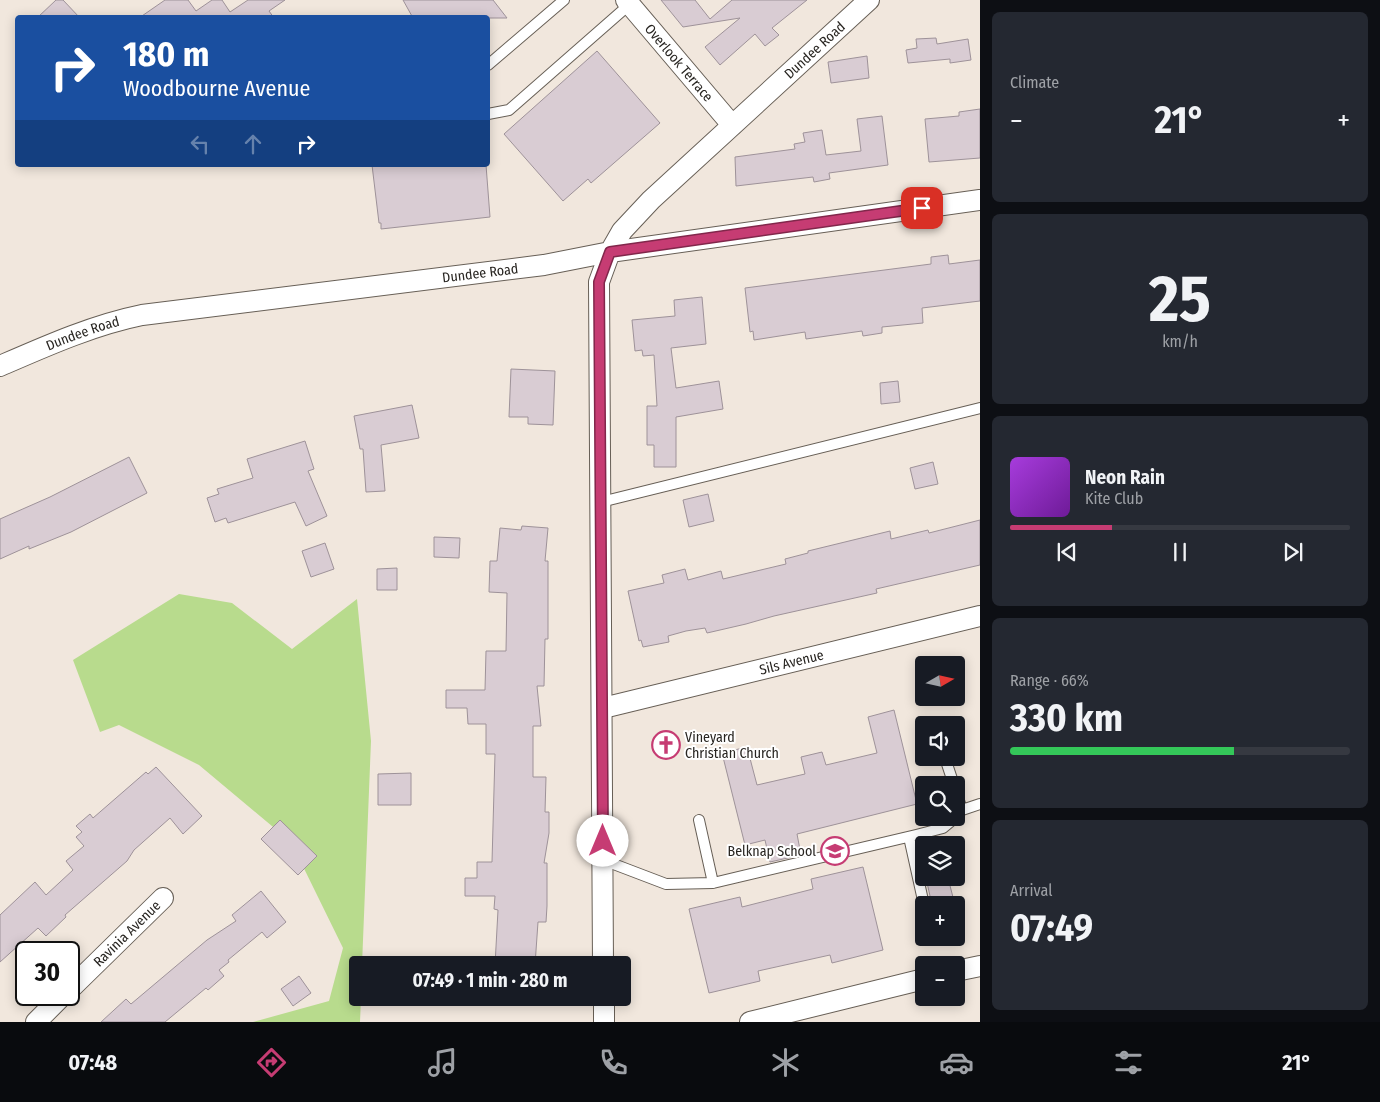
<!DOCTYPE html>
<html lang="en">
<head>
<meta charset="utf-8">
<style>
	:root { --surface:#171b24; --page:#242831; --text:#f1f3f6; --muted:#9ea1a6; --line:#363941; --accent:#c63c73 }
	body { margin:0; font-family:"Fira Sans Condensed",sans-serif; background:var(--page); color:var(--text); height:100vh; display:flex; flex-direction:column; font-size:19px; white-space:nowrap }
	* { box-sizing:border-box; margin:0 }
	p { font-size:16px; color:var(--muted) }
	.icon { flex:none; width:28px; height:28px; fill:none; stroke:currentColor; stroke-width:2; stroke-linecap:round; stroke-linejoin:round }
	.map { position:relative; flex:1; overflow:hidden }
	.sheet { display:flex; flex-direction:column; gap:12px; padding:12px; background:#0d0f14; width:400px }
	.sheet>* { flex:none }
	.hud { position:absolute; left:15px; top:15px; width:475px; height:152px; border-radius:5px; box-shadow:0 2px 12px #0003; background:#1a4fa0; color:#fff; overflow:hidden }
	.needle { width:32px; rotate:81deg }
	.controls { position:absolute; left:915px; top:656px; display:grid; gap:10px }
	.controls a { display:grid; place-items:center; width:50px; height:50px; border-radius:5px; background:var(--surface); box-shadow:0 2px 12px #0003; font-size:25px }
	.speed { position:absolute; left:15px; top:941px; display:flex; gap:10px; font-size:25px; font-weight:700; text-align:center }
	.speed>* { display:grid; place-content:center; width:65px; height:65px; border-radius:50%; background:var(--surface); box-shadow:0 2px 12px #0003; line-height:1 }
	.speed .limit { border:2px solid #111; border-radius:8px; background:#fff; color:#111 }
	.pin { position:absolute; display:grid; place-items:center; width:42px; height:42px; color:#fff; margin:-21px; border-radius:10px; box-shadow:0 2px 8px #0006 }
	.me { position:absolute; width:55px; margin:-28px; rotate:0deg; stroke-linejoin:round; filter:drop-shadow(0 0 4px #0008) }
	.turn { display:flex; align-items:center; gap:18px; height:105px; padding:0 25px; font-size:22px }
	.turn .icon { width:65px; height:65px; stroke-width:2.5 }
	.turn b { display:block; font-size:35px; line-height:42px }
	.lanes { display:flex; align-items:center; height:48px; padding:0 25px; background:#0003; justify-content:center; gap:25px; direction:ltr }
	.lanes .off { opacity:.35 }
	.big { font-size:38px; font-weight:700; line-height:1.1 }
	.sheet .card { flex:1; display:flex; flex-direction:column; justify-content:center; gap:8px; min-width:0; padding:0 18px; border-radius:8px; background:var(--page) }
	.sheet .dial { align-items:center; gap:0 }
	.dial b { font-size:65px; line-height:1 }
	.song { display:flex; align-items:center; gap:15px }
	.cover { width:60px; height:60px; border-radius:8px; background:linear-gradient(135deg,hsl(280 70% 55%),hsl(280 70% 35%)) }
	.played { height:5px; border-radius:2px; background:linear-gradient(90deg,var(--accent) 30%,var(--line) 30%) }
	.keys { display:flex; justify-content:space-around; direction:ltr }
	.heat { display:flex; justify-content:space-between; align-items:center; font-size:28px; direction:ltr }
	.charge { height:8px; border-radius:4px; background:linear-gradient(90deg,#34c759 66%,var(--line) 0) }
	.trip { position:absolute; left:349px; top:956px; width:282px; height:50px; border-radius:5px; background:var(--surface); box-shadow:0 2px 12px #0003; font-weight:700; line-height:50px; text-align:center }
	.tab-bar { display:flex; height:80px; justify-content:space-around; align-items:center; background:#090b0e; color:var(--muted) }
	.tab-bar .icon { width:35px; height:35px }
	.tab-bar .current { color:var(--accent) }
	.tab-bar b { font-size:22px; color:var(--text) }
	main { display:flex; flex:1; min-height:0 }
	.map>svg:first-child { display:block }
	.green { fill:#b8db8d }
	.building { fill:#d9ccd3; stroke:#9e9299 }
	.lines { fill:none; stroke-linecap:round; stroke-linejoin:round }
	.service-casing { stroke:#675f56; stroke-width:12 }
	.minor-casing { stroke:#675f56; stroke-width:22 }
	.service { stroke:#fff; stroke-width:10 }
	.minor { stroke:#fff; stroke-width:20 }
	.route-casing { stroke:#81274b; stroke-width:12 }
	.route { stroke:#c63c73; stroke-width:9 }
	.labels { text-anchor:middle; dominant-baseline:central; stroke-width:4; stroke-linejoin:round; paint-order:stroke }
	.street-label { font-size:14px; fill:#282521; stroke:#fff }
	.poi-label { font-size:14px; fill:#282521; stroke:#fff; text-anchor:start }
</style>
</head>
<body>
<main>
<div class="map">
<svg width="980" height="1022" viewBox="0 0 980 1022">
	<rect width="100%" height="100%" fill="#f1e7dd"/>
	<path class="green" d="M179,594L232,603L292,649L357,599L371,741L362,965H358V998H361L360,1022H253L329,1001L343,948L291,842L199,765L119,725L100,732L73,660Z"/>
	<path class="building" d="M56,0H63L80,18H37Z
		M165,0H188L196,11L212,0H222L230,12L248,0H285L269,11L274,18H139Z
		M403,0H493L507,18H413Z
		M661,0H695L710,19L732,0H807L772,28L779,35L765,46L755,34L720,65L705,47L740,18L683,27Z
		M936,38L937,44L968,39L971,60L950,63V59L908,63L906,50L917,48L916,39Z
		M597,51L660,123L591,183L588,179L563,201L504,134Z
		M867,56L869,78L831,83L828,62Z
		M980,109V158L929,162L925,119L959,116V112Z
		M882,116L888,165L829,173L830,179L814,182L813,177L736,186L735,157L795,149L794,144L805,142L803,133L822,130L826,155L861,151L857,119Z
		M372,165H486L490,217L381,229V223H379Z
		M948,255L949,264L980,260V301L922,308L923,323L882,327V333L863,336L862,331L806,339L805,332L754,340L753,331L750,332L745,288L931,264V257Z
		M702,297L706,344L671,348L676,388L719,381L723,409L676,417V467H654V445H647V406H657L654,355L643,356L642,350L635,351L632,320L675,316L674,300Z
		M511,369L555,371L553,425L528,424V417H509Z
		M898,381L900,402L881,404L880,383Z
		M412,405L419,438L381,445L385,491L366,492L363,449H360L354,416Z
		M305,441L314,469L308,471L327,516L306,526L295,502L228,523L226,518L215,522L207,498L219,494L217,489L253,478L247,459Z
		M129,457L147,493L71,532L29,549V546L0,559V519L50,497Z
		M933,462L938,484L915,489L910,468Z
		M708,494L714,521L689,527L683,500Z
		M980,520V565L876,589L877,593L774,616L746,624L707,633L705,628L686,631L668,636L669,642L643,647L641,640L639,641L628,591L664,583L662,575L685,569L688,580L721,571L723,579L786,564L785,559L808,553V551L890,531L891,539L928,530L929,533Z
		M522,526L548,528L545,561H548V639H545L544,686H537L541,726H533V777H546L545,812H549V833L544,863H547V906L546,922H538L535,965H495L498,910L494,909L495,896H465V878H477V862H492L495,754H486V724H468L467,708H446V690H485L486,651H506L507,593L489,592L490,561H497L500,528L521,530Z
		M434,537L460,538L459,558L434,557Z
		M325,543L334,569L311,577L302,551Z
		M397,568V590H377V569Z
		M894,710L917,804L797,834L801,855L770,862L765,840L745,845L722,753L747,747L757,785L805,774L801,757L822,752L826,765L877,753L868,717Z
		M156,767L202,816L183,834L170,818L134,850L127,861L65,915L66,917L46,936L38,928L0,962V915L35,882L46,895L73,870L66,861L84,846L76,837L82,832L76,826L90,814L93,818L146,772L148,774Z
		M411,773V805H378V774Z
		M280,820L317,856L298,875L261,839Z
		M863,867L883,950L832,963L830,955L758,971L760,981L709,993L689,909L740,897L742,907L813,889L811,879Z
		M926,878H948L955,905H932Z
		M261,891L286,922L267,938L262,932L228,960L229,962L219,970L224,976L208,990L206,988L165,1022H101L126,999L131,1004L207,940L236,921L232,915Z
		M299,976L311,993L293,1006L281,989Z"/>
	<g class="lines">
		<defs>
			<path id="service" d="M488,65L564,0
				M488,114L509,110L630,4
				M601,502L980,408
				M945,758L954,785
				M956,791L962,810L956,816
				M962,810L980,804
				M699,820L713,883
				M909,837L924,905
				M603,860L666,884L713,883L916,835L943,828L955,818"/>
			<g id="minor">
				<path id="s1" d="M626,0L732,125"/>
				<path id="s2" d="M0,366C46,346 93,325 142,315L544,265L610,252L622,231L651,200L869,0"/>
				<path id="s3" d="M603,708L980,616"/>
				<path d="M603,965L599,282L610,252L980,200"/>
				<path d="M956,971L980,966"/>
				<path id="s4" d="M69,990L163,898"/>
				<path d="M604,998V1022"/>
				<path d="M36,1022L63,995"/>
				<path d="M750,1022L924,979"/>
			</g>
		</defs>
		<use href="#service" class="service-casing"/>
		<use href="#minor" class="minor-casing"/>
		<use href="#service" class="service"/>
		<use href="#minor" class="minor"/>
	</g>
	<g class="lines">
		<defs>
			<path id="route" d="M603,841L599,282L610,252L922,208"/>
		</defs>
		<use href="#route" class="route-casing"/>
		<use href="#route" class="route"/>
	</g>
	<defs>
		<symbol id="church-ring" viewBox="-11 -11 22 22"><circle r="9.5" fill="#fff" stroke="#c63c73" stroke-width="1.5"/><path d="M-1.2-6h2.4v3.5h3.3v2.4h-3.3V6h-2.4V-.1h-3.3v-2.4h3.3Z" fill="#c63c73"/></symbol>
		<symbol id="school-ring" viewBox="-11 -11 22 22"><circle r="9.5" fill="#fff" stroke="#c63c73" stroke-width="1.5"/><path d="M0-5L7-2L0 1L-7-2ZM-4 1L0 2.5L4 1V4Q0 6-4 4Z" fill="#c63c73"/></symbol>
	</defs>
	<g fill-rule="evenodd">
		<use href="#church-ring" x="650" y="729" width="32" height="32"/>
		<use href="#school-ring" x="819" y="835" width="32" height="32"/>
	</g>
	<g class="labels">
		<g class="street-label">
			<text stroke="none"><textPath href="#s2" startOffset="912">Dundee Road</textPath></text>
			<text stroke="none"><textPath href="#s1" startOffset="82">Overlook Terrace</textPath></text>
			<text stroke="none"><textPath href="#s2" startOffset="492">Dundee Road</textPath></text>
			<text stroke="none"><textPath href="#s2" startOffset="89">Dundee Road</textPath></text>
			<text stroke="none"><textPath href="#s3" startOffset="194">Sils Avenue</textPath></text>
			<text stroke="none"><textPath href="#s4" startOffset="81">Ravinia Avenue</textPath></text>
		</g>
		<g class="poi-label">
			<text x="685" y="737">Vineyard<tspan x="685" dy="16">Christian Church</tspan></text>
			<text x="816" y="851" text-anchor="end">Belknap School</text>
		</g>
	</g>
</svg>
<div class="controls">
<a><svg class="needle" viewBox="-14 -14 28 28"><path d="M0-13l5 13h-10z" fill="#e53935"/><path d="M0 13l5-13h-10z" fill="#9ea1a6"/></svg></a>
<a><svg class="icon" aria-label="sound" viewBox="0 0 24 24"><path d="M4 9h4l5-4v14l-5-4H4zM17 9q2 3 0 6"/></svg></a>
<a><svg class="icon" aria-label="search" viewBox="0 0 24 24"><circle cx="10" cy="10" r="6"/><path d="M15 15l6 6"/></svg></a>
<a><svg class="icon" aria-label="layers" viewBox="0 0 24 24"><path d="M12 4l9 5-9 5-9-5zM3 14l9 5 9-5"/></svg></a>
<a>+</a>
<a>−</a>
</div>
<div class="speed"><div class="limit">30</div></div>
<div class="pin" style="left:922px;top:208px;background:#d93025"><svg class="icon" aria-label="arrive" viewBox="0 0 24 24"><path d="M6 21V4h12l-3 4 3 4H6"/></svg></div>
<svg class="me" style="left:603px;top:841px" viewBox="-20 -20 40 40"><circle r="19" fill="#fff"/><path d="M0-13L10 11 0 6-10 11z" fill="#c63c73"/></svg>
<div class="trip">07:49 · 1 min · 280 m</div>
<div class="hud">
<div class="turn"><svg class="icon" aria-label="right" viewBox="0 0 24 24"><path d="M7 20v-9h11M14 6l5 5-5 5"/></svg><div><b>180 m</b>Woodbourne Avenue</div></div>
<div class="lanes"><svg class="icon off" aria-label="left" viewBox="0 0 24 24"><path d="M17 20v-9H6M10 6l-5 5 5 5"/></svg><svg class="icon off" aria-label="ahead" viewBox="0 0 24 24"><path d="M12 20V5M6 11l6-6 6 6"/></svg><svg class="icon" aria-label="right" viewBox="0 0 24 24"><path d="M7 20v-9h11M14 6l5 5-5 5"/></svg></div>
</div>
</div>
<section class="sheet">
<div class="card"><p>Climate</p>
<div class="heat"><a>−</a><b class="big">21°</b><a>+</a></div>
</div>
<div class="card dial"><b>25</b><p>km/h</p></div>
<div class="card">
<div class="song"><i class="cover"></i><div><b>Neon Rain</b><p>Kite Club</p></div></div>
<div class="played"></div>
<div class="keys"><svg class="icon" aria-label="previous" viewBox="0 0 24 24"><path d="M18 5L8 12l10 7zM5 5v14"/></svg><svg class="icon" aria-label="pause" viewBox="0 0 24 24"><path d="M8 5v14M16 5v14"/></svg><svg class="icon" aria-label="next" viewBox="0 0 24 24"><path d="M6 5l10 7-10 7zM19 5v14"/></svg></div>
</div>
<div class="card"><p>Range · 66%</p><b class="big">330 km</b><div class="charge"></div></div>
<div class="card"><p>Arrival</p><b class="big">07:49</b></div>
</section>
</main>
<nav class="tab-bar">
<b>07:48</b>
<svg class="icon current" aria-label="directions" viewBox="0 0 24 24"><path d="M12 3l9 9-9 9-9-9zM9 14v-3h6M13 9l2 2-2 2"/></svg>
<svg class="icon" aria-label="music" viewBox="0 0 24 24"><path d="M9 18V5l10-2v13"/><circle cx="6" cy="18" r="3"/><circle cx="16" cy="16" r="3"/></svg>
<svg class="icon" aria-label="phone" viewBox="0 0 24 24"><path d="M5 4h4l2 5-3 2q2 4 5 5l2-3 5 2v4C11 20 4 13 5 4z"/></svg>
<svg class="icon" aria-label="climate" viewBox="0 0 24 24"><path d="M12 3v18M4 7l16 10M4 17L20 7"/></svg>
<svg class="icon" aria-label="car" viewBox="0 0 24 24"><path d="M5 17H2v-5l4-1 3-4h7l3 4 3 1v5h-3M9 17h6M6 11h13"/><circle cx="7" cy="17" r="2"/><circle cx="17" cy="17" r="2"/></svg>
<svg class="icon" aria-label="filters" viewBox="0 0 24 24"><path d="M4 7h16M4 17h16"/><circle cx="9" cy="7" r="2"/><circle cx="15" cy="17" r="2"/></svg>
<b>21°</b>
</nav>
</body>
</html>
